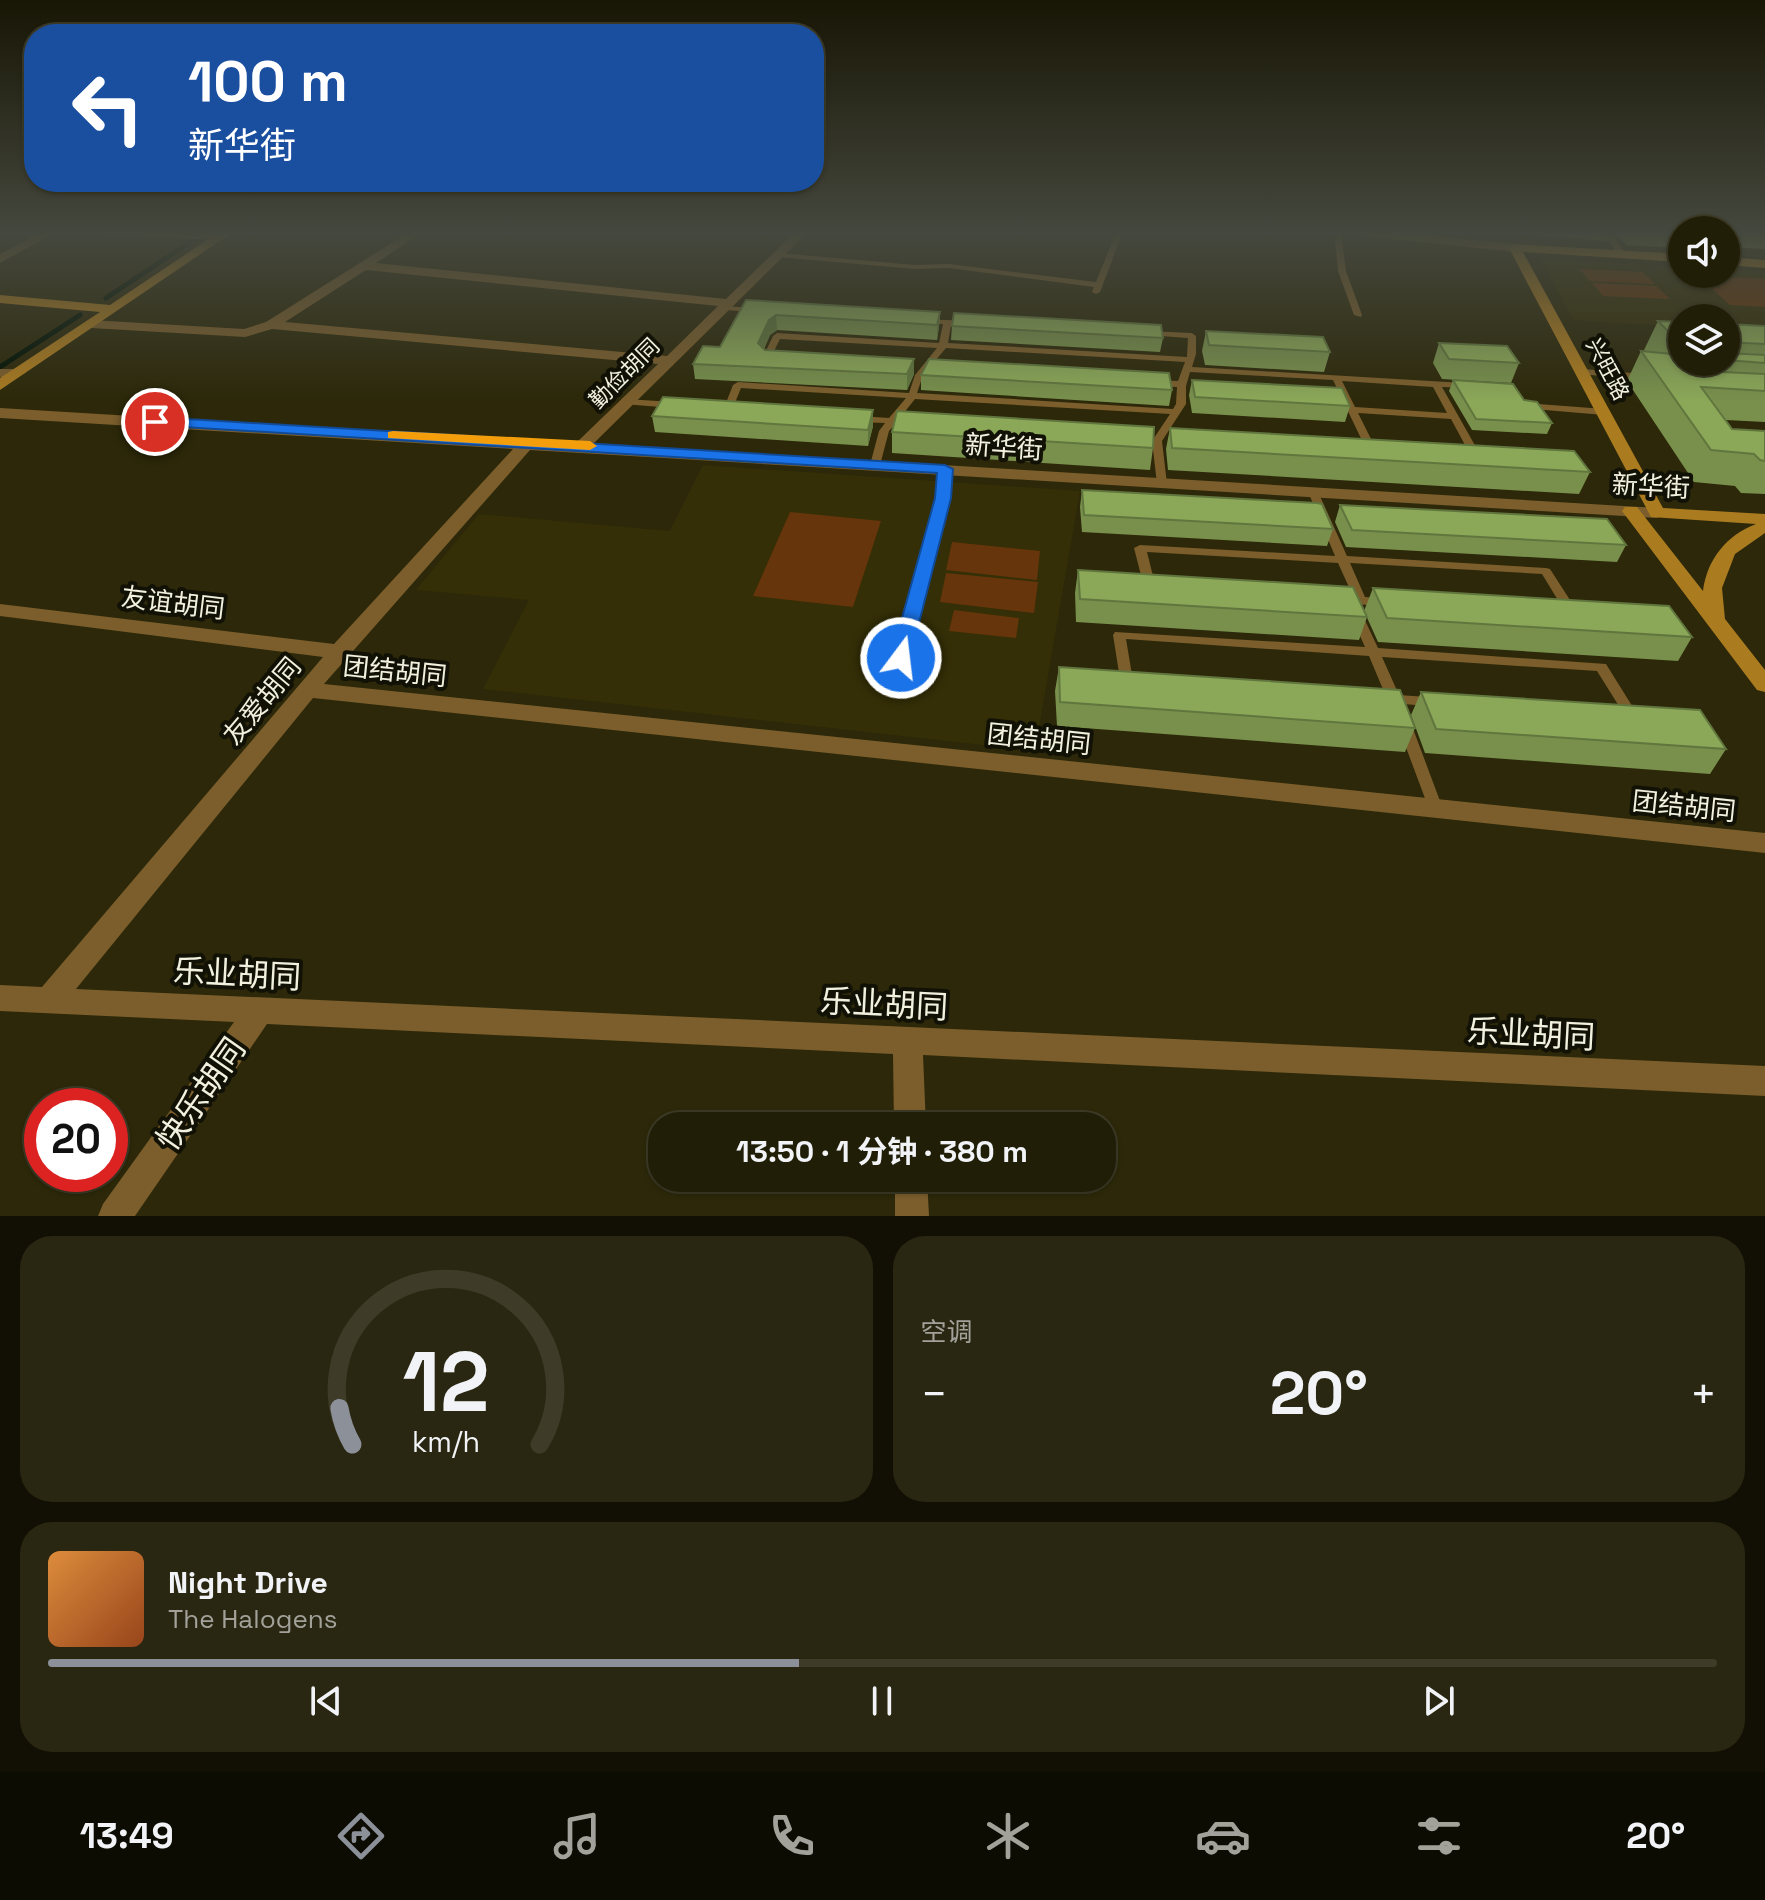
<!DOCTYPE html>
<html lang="zh">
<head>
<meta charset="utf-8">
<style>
	:root { --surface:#211e07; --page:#292711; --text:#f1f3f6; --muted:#a2a29b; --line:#3e3c28; --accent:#8c9099 }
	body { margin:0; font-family:"Space Grotesk","Noto Sans SC",sans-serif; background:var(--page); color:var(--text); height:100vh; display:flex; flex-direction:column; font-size:30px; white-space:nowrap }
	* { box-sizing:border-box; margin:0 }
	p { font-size:26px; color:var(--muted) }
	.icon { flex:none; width:44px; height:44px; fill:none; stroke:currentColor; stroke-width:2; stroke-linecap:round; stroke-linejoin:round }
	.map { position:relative; height:1216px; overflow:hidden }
	.panel { display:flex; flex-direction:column; gap:20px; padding:20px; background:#121004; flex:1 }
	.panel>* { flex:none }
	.guide { position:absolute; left:24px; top:24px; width:800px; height:168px; border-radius:32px; box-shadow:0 2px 6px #0004,0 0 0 2px var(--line); background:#1a4fa0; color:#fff; overflow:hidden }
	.controls { position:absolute; left:1668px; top:216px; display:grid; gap:16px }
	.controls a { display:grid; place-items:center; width:72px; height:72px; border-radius:50%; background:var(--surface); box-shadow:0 2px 6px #0004,0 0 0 2px var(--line); font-size:40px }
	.speed { position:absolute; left:24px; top:1088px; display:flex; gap:16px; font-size:40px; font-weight:700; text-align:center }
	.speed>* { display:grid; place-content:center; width:104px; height:104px; border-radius:50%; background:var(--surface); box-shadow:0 2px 6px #0004,0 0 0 2px var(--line); line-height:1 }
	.speed .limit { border:12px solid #d22; background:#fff; color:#111 }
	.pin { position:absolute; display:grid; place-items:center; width:68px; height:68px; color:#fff; margin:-34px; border:4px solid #fff; border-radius:50%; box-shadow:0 2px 8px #0007 }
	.me { position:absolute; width:88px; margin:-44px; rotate:15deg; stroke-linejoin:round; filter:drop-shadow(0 0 6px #0008) }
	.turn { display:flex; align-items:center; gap:28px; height:168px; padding:0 32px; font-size:36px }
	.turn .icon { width:104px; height:104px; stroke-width:2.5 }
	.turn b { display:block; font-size:56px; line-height:68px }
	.big { font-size:60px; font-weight:700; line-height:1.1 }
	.panel .card { flex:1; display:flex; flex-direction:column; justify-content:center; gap:12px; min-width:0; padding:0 28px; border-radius:32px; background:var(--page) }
	.panel .dial { align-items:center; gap:0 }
	.dial svg { height:208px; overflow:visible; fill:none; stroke:var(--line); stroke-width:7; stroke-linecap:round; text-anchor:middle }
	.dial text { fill:var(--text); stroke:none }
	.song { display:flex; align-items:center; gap:24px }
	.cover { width:96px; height:96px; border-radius:12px; background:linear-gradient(135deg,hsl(30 70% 55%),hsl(20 70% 35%)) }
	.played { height:8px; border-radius:4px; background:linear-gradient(90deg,var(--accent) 45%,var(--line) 45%) }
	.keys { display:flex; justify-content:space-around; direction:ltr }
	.heat { display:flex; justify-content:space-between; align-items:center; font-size:44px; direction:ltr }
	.panel .tiles { flex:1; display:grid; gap:20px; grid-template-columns:1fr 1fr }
	.card:last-child { grid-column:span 2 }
	.trip { position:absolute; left:648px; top:1112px; width:468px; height:80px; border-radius:32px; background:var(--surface); box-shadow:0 2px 6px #0004,0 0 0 2px var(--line); font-weight:700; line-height:80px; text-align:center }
	.tabs { display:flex; height:128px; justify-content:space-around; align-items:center; background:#0d0c03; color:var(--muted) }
	.tabs .icon { width:56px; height:56px }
	.tabs .selected { color:var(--accent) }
	.tabs b { font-size:36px; color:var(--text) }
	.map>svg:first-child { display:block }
	.built { fill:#342f06 }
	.green { fill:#66350b }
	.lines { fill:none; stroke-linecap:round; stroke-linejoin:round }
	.stream { stroke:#001203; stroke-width:5 }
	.lane { fill:#7b5e2c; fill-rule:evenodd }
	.street { fill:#7b5e2c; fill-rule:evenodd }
	.secondary { fill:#ab7b20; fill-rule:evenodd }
	.wall { fill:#78904c }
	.shaded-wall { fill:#61763e }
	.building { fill:#8ba858; stroke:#61763e; stroke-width:2 }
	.route { fill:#1a73e8; stroke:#114b97; stroke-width:2 }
	.slow { fill:#f59e0b }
	.labels { text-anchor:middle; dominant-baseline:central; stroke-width:8; stroke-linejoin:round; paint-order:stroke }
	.far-street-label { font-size:22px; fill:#f2f0de; stroke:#121105 }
	.street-label { font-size:26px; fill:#f2f0de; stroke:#121105 }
	.near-street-label { font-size:32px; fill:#f2f0de; stroke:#121105 }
</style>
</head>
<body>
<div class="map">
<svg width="1765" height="1216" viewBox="0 0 1765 1216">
	<rect width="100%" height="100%" fill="#2c2809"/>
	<path class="built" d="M1540,259L1682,267V274H1726V269L1765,271V332L1726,329V318H1682V327L1574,320Z
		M703,465L1080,491L1035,751L483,689L529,600L416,590L479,514L670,531Z"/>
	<path class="green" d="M1579,269L1642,272L1655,284L1590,281Z
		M1697,275L1765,279V307L1730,305Z
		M1592,283L1656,286L1670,299L1603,296Z
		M790,512L881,521L853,607L753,596Z
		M952,542L1040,551L1037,580L946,570Z
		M946,573L1038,582L1034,613L940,602Z
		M954,610L1019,618L1016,638L949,631Z"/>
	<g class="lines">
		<path class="stream" d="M106,298L201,235
			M0,367L80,315"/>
		<path class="lane" d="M1116,232H1123L1100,292L1096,294L1092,292L1094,287L949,268L915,269L778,257L774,255L778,253L915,265L949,264L1096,282Z
			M1334,232H1341L1346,271L1362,315L1361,317L1354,315L1338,271Z
			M1604,232H1611L1626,255L1625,257H1619Z
			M720,306L757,308L761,310L757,312L723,310H720Z
			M920,319L972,321L973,323L969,325H951L948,343L1187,357L1188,338L1147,335L1143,333L1147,331L1192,333L1196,336V354L1192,367L1464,383L1469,386L1467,388L1442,387L1481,456L1476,459L1472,458L1451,419L1358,413L1377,451L1372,454L1368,453L1333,380L1190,372L1186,386V404L1162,441L1167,484L1162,487L1157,484L1152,441L1170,414L915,399L899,419H908L913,422L908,425L895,424L889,431L880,465L875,468L870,465L879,431L885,423L859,422L854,419L859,416L889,418L906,398L741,388L732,410H726L724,408L733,385L738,382L909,393L915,375L937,348L780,339L771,357L774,359L773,361L766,362L762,359L773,336L777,333L939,343L943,324L923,323H920ZM946,348L1185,362L1178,381L1156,380L1152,383L1156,386L1177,387L1176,404L1173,409L917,393L923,375ZM1342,381L1433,387L1447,413L1355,407Z
			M1583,369L1645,374L1649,377L1645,380L1580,374L1579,372Z
			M626,399L673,402L678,405L673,408L623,404V400Z
			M1525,403L1604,409L1609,412L1604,415L1522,408L1520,406Z
			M945,466L950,469L948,498L907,658L901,662L895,658L938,498L940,469Z
			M1314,491L1319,494L1347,556L1546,568L1550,569L1579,614L1573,618L1150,591L1144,587L1134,548L1140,545L1335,556L1309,494ZM1147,552L1338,563L1353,596L1155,584ZM1350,563L1542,574L1564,610L1365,597Z
			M1357,612L1363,616L1378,648L1606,664L1639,717L1637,720L1632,722L1403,704L1402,708H1392L1390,703L1126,683L1121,682L1120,679L1113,635L1115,632L1365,647L1351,616ZM1126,639L1369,656L1385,694L1132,675ZM1382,657L1597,671L1622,711L1399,695Z
			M1405,721L1410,723L1412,726L1443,809L1441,813L1436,815L1431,813L1429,809L1398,726L1400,723Z"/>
		<path class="street" d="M41,232H56L0,263V254Z
			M94,232H215L228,236L222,240L100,235Z
			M409,232H423L376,263L726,299L795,232H808L593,444L1657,508L1666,513L1657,518L530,450L324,684L1765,833V853L313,698L76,989L1765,1066V1096L923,1055L926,1126H894L893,1054L267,1024L135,1216H98L103,1204L234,1022L0,1011V985L42,987L323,657L0,616V604L334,644L513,449L0,418V408L576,443L658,364L272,329L245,337L91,328L84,324L91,320L244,329L266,322ZM366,270L718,306L667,356L285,322Z
			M1346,232H1390L1515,244L1521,248L1515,252L1352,235Z
			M0,369H18L25,373L18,377H0Z
			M895,1178H927L929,1216H895Z"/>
		<path class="secondary" d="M219,232H233L0,390V378L100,312L0,303V295L110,305Z
			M1515,244L1682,254V262L1523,252L1663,508L1765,514V533L1735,554L1722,588L1725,619L1765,670V692L1757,690L1622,511L1625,507H1637L1703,591C1707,559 1727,535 1756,524L1651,517L1509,248Z
			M1726,257L1765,260V268L1726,265Z"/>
	</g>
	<path class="wall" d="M1505,232H1609L1606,241Z
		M1614,232H1682V248L1627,245Z
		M1726,232H1765V249L1726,247Z
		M746,300L940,312L939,327L937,340L777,330L770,335L764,349L765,350L914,359V374L907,390L695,379L693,364L720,347Z
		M1658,321L1682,322V362H1726V324L1765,326V422L1726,420L1732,429L1765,431V494L1741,493L1735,486L1694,482L1627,381L1641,351L1646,352L1644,350Z
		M952,326L1163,338L1160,352L951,340Z
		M1206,331L1330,352L1324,372L1205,365L1202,351Z
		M1439,343L1519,363L1511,383L1442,379L1433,363Z
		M921,375L1172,390L1169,406L921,390Z
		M1192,380L1350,406L1345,422L1192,413L1189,395Z
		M1453,380L1524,400L1552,423L1547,434L1472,430L1449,391Z
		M652,416L873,426L868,446L655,432Z
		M1170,428L1590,472L1579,494L1168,470L1166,449Z
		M892,432L1153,448L1150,470L892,453Z
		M1082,490L1333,529L1327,546L1082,532L1080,507Z
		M1340,505L1626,545L1617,562L1346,547L1335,522Z
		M1078,570L1367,617L1359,640L1076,622L1075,593Z
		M1373,588L1692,637L1678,661L1378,642L1364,611Z
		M1059,667L1415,728L1405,752L1057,726L1055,691Z
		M1421,692L1726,749L1710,774L1425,753L1411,715Z"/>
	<path class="shaded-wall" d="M940,312L939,327L937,340V325Z
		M776,315L777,330L770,335L759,358L758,343L769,320Z
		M1682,341L1669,369L1665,372L1679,342Z
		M914,359V374L907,390V374Z
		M873,410V426L868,446V430Z"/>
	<path class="building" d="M746,300L940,312L937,325L776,315L769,320L758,343L765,350L914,359L907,374L693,364L703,346L720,347Z
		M954,313L1161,325L1163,338L952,326Z
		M1658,321L1682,322V341L1679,342Z
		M1726,324L1765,326V344L1726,342Z
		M1206,331L1323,337L1330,352L1209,345Z
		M1439,343L1507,346L1519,363L1449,359Z
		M1641,351L1682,355V362H1691L1701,371L1765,374V391L1701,387L1732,429L1765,431V461L1760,460L1754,454L1711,450Z
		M1726,353L1765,355V363L1726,360Z
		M929,359L1169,373L1172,390L921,375Z
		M1192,380L1342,388L1350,406L1195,397Z
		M1453,380L1513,384L1524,400L1537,402L1552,423L1476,419Z
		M663,397L873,410L868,430L652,416Z
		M897,411L1154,427L1153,448L892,432Z
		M1170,428L1574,451L1590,472L1172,448Z
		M1082,490L1317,503L1322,504L1333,529L1084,515Z
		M1340,505L1607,519L1626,545L1352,530Z
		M1078,570L1353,587L1367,617L1080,599Z
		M1373,588L1669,606L1692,637L1387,618Z
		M1059,667L1400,690L1415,728L1060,702Z
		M1421,692L1700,710L1726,749L1436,729Z"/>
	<linearGradient id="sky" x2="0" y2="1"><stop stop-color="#181605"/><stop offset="0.58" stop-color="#45483e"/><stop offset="1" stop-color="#45483e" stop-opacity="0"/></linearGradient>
	<rect width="1765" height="402" fill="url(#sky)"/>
	<path class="route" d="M155,417L945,465L953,469L951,498L910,658L901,665L891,658L935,498L937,473L150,425L148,422Z"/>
	<path class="slow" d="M393,431L590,441L597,446L590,450L388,438V432Z"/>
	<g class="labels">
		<g class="far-street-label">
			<text transform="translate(1608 369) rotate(62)">兴旺路</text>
			<text transform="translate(624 373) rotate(-45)">勤俭胡同</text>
		</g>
		<g class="street-label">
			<text transform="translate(1004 447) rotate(4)">新华街</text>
			<text transform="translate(1651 486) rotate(3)">新华街</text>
			<text transform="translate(173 603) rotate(7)">友谊胡同</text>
			<text transform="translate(395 671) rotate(6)">团结胡同</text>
			<text transform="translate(262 701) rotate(-50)">友爱胡同</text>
			<text transform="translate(1039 739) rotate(6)">团结胡同</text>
			<text transform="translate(1684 806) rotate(6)">团结胡同</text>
		</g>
		<g class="near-street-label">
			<text transform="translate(237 974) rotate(3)">乐业胡同</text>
			<text transform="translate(884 1004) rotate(3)">乐业胡同</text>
			<text transform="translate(1531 1034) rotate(3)">乐业胡同</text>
			<text transform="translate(201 1094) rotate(-55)">快乐胡同</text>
		</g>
	</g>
</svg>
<div class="controls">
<a><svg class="icon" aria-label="sound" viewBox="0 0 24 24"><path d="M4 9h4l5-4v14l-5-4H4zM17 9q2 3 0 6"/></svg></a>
<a><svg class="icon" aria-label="layers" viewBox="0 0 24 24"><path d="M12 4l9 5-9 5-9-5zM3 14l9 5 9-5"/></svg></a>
</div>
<div class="speed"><div class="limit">20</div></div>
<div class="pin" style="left:155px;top:422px;background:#d93025"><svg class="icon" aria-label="arrive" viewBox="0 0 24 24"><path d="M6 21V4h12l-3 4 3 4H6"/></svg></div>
<svg class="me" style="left:901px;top:658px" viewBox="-20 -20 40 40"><circle r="17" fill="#1a73e8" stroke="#fff" stroke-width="3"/><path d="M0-11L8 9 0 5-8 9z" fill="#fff"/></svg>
<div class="trip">13:50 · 1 分钟 · 380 m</div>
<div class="guide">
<div class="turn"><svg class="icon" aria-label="left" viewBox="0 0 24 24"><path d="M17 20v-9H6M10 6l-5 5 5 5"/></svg><div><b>100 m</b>新华街</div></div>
</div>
</div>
<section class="panel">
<div class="tiles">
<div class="card dial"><svg viewBox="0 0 100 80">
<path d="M14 69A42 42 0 1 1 86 69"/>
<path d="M14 69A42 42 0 0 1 9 55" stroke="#8c9099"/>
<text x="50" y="56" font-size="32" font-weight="700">12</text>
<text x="50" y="72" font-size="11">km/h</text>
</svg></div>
<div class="card"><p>空调</p>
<div class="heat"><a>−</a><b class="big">20°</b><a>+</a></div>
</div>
<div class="card">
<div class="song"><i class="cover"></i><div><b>Night Drive</b><p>The Halogens</p></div></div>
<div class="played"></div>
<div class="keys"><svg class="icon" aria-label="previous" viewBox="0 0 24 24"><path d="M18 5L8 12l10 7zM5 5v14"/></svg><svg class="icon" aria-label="pause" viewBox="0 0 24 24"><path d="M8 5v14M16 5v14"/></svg><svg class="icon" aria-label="next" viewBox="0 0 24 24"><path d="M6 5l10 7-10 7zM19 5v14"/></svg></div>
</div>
</div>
</section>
<nav class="tabs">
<b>13:49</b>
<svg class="icon selected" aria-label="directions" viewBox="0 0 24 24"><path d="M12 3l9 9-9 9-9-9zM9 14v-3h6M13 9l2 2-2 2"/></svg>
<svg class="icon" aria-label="music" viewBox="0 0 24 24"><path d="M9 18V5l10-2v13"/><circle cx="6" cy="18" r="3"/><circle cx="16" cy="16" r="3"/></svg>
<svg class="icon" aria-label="phone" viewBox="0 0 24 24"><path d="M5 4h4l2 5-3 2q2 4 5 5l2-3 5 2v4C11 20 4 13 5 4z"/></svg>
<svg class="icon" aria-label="climate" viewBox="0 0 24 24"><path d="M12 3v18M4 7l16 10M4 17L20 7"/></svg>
<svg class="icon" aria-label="car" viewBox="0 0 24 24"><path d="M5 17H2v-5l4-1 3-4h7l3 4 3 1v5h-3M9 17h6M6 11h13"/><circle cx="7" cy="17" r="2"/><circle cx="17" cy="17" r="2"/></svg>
<svg class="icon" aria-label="filters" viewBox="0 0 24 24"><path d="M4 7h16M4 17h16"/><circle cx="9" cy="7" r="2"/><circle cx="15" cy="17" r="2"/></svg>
<b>20°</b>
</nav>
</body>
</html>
